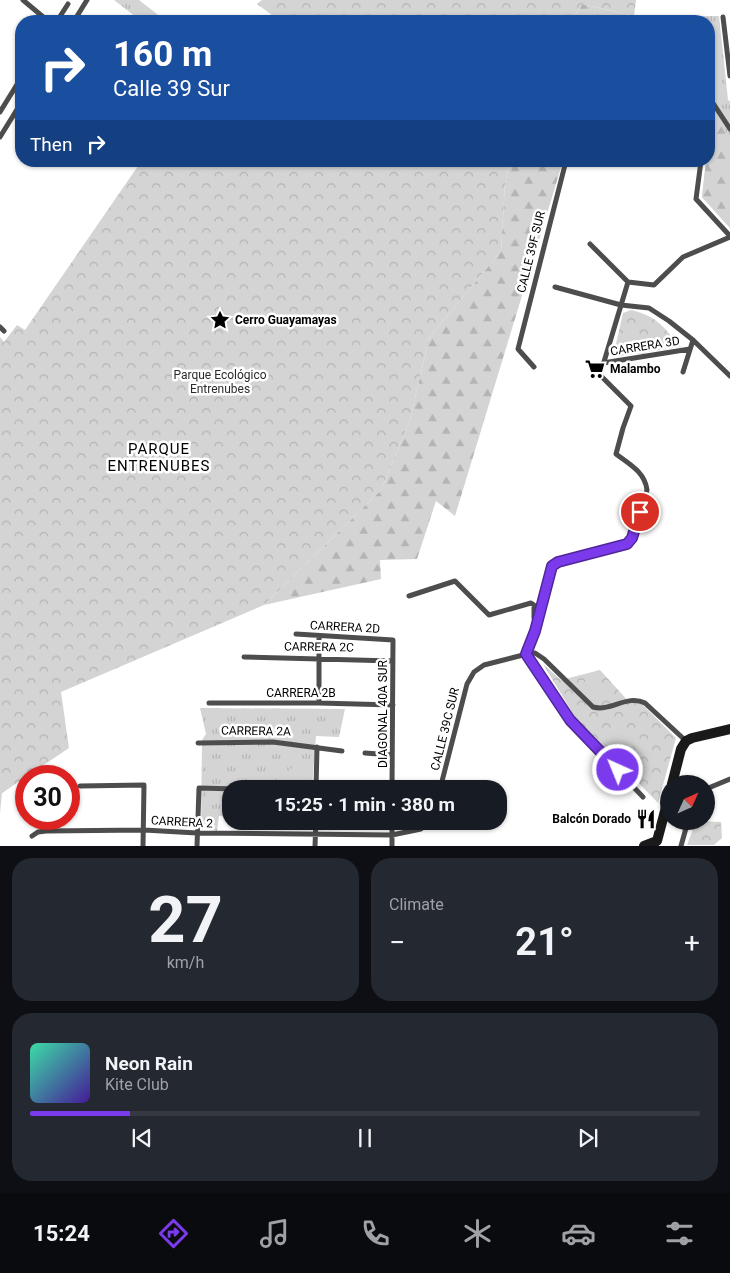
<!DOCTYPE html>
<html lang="en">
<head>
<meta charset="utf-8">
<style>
	:root { --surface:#171b24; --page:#242831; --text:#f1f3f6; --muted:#9ea1a6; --line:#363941; --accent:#7c3aed }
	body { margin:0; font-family:Roboto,sans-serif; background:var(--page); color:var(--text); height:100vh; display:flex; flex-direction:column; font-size:19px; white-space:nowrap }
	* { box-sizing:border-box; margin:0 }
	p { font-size:16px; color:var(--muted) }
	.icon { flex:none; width:28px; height:28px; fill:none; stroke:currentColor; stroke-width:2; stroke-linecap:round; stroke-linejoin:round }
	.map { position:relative; height:846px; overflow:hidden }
	.side { display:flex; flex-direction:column; gap:12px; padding:12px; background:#0d0f14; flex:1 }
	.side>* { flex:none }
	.top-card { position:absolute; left:15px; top:15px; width:700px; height:152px; border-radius:20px; box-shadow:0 1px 4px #0004; background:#1a4fa0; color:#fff; overflow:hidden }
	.needle { width:32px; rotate:45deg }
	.buttons { position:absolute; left:660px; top:775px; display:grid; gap:10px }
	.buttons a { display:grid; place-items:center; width:55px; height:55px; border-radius:50%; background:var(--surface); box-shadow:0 1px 4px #0004; font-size:25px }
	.speed { position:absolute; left:15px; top:765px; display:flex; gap:10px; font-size:25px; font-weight:700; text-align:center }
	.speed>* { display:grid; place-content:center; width:65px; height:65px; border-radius:50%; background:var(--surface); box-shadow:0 1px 4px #0004; line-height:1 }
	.speed .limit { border:8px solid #d22; background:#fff; color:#111 }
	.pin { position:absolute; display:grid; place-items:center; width:42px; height:42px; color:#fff; margin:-21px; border:2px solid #fff; border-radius:50%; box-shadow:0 1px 5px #0007 }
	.me { position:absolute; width:55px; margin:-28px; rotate:316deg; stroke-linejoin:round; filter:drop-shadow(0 0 4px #0008) }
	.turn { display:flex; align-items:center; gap:18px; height:105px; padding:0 15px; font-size:22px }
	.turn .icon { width:65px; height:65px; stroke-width:2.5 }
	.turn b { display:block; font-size:35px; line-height:42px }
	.then { display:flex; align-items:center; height:48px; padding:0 15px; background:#0003; gap:10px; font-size:19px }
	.big { font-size:38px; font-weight:700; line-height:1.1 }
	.side .tile { flex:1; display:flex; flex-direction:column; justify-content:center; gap:8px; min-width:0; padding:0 18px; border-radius:20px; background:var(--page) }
	.side .dial { align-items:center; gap:0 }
	.dial b { font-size:65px; line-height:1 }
	.song { display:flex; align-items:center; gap:15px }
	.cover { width:60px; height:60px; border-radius:8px; background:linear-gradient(135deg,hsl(160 70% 55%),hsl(260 70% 35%)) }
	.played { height:5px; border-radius:2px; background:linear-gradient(90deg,var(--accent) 15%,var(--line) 15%) }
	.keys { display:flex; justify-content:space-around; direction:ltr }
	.heat { display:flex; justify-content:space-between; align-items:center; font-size:28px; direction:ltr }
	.side .tiles { flex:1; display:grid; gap:12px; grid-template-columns:1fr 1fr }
	.tile:last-child { grid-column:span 2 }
	.trip { position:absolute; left:222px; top:780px; width:285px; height:50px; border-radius:20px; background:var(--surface); box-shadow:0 1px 4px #0004; font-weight:700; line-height:50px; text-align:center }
	.tab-bar { display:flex; height:80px; justify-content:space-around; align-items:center; background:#090b0e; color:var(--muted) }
	.tab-bar .icon { width:35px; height:35px }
	.tab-bar .selected { color:var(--accent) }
	.tab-bar b { font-size:22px; color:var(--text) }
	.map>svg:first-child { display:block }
	.grass { fill:url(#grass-tufts) }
	.forest { fill:url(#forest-firs) }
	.park { fill:url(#park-crowns) }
	.pitch { fill:#d4d4d4 }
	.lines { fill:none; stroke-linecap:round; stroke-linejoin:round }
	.minor { stroke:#4d4d4d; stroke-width:5 }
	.secondary { stroke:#1a1a1a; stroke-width:10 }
	.route-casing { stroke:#51269a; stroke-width:12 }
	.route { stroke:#7c3aed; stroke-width:9 }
	.labels { text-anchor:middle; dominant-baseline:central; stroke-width:5; stroke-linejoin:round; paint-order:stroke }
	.street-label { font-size:12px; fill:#000; stroke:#fff }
	.poi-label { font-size:12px; font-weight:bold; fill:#000; stroke:#fff; text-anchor:start }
	.park-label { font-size:12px; fill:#2b2b2b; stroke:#fff }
	.quarter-label { font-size:15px; letter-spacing:1px; fill:#000; stroke:#fff }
</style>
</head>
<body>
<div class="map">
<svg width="730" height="846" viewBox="0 0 730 846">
	<defs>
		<pattern id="grass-tufts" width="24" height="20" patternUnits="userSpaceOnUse" patternTransform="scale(1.25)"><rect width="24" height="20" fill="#d4d4d4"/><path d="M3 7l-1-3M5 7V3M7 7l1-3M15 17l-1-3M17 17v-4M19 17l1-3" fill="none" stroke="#b4b4b4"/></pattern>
		<pattern id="forest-firs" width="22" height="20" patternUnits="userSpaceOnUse" patternTransform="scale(1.25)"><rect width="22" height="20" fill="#d4d4d4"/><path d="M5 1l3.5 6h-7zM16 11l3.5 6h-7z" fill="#b4b4b4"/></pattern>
		<pattern id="park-crowns" width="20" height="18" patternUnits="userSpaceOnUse" patternTransform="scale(1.25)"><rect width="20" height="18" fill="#d4d4d4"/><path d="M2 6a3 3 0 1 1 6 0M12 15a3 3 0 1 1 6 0" fill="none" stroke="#b4b4b4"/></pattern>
	</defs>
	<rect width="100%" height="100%" fill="#fff"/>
	<path class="grass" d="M114,0H139L166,21H141Z
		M696,16H719L728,100L730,101V228L702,197L706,161H709V98H713L709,76V21H697Z
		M200,708L345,709L339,737L316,736L312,789H231V817L219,816L217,831L201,828L202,740L206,734Z"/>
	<path class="forest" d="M582,4L634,16L635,21H572Z
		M709,104L730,138V228L702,197L706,161H709Z
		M510,161H563L455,516L436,501L417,559L380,560L381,579L264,605L381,490L410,420L429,338L501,251L505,184Z"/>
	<path class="park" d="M262,0H636L634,16L582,4L572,21H280L257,4Z
		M193,161H510L505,184L501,251L429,338L410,420L381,490L264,605L61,692L69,748L2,793L0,813V337L4,342L17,325L25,330L138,166Z
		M631,310C659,317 662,326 681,347L613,357L623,313Z
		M543,664L561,680L600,670L630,703L640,702L676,738L658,803L575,717Z
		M696,821L721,822L722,838L714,845H687Z"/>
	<path class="pitch" d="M621,333L647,336L645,354L619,351Z
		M588,678L605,696L596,706L579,688Z
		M614,728L634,748L623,759L603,739Z
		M304,761L313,776L290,789L281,775Z"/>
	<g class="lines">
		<path class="minor" d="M23,0L48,21
			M723,17L730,76
			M695,19V21
			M57,21L68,4
			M74,21L87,0
			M709,97L730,129
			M0,112L21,78
			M0,137L21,103
			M701,161L696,199L730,236
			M590,244L628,282
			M628,282L654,285L683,257L730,237
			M555,287L621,305L649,308L669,321L693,340L730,376
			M0,327L4,331
			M603,363L690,349
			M534,367L518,349L566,161
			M683,372L693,340
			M409,596L455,581L489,615L531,603L534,605V618L538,620
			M296,634L393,640L392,789
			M527,654L535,631L552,566L558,562L627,544L632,538L647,490C645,472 629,464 616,454L623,428L631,406L600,375L628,282
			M527,654L570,720L643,797
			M244,657L393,661
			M209,703H319L393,705
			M319,703V636
			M198,743L273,742L342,751
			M365,753L392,755
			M80,786L144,785L143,846
			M316,789L317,747
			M440,789L467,684L474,672L484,665L527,654L535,653L544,659L593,707C611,712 627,694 645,703L686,741
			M706,789L730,779
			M32,836L38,832L46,831L144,830L197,833L392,835L421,829L430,821
			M197,846L199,788L237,789
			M315,846L316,821
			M392,846V821
			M681,846L688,821"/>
		<path class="secondary" d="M672,784L681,749L686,741L692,738L730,729
			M644,846L657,841L669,796"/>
	</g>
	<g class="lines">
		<defs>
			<path id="route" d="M618,770L570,720L526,654L535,631L552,566L558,562L627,544L632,538L640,512"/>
		</defs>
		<use href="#route" class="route-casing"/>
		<use href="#route" class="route"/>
	</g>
	<defs>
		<symbol id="sight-bare" viewBox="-9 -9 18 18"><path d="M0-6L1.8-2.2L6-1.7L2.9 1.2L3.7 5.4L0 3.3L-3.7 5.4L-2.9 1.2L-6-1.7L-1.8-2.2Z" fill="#000" stroke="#fff" stroke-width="2.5" paint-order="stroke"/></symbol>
		<symbol id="supermarket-bare" viewBox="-9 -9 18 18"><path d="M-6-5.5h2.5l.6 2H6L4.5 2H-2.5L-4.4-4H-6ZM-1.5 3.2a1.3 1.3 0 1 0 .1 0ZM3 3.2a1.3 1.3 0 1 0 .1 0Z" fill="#000" stroke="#fff" stroke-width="2.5" paint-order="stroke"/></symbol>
		<symbol id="restaurant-bare" viewBox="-9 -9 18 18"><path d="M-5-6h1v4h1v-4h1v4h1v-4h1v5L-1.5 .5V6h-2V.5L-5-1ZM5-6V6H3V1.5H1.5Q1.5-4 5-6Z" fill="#000" stroke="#fff" stroke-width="2.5" paint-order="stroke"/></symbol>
	</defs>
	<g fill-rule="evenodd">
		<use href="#sight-bare" x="206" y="306" width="28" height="28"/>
		<use href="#supermarket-bare" x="581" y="355" width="28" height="28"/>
		<use href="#restaurant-bare" x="632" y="805" width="28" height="28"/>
	</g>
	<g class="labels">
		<g class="street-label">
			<text transform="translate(531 252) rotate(-76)">CALLE 39F SUR</text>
			<text transform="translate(645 346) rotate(-9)">CARRERA 3D</text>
			<text transform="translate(345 627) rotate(3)">CARRERA 2D</text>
			<text transform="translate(319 647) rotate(1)">CARRERA 2C</text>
			<text x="301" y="693">CARRERA 2B</text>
			<text transform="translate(383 714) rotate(-90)">DIAGONAL 40A SUR</text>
			<text transform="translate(445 729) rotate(-76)">CALLE 39C SUR</text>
			<text transform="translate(256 731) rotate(1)">CARRERA 2A</text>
			<text transform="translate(182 822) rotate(3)">CARRERA 2</text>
		</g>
		<g class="poi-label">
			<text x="235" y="320">Cerro Guayamayas</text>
			<text x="610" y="369">Malambo</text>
			<text x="631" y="819" text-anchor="end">Balcón Dorado</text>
		</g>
		<g class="park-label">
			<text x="220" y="375">Parque Ecológico<tspan x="220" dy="14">Entrenubes</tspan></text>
		</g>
		<g class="quarter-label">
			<text x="159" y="449">PARQUE<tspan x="159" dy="17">ENTRENUBES</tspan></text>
		</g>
	</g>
</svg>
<div class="buttons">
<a><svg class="needle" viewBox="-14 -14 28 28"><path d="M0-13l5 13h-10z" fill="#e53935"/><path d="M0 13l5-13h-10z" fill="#9ea1a6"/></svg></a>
</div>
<div class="speed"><div class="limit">30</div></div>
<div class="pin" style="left:640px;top:512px;background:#d93025"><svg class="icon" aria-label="arrive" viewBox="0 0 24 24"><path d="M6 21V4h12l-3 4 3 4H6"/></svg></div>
<svg class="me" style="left:618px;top:770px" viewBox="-20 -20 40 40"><circle r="17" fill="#7c3aed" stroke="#fff" stroke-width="3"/><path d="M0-11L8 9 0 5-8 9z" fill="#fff"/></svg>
<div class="trip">15:25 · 1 min · 380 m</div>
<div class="top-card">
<div class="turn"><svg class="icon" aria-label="right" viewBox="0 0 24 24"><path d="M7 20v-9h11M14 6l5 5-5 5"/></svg><div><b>160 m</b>Calle 39 Sur</div></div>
<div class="then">Then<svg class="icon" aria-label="right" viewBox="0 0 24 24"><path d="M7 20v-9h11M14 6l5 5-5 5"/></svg></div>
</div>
</div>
<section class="side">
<div class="tiles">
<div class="tile dial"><b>27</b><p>km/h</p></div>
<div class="tile"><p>Climate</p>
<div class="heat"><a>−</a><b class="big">21°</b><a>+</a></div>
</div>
<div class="tile">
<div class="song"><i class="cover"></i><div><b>Neon Rain</b><p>Kite Club</p></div></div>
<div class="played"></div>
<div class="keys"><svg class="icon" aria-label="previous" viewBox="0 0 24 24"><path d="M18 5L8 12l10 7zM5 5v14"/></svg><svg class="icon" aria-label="pause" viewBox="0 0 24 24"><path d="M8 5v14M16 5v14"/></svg><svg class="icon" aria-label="next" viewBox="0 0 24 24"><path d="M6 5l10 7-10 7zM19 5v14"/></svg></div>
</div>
</div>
</section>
<nav class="tab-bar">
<b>15:24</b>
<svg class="icon selected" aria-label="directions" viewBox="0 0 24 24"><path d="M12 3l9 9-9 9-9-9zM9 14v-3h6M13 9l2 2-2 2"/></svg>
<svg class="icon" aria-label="music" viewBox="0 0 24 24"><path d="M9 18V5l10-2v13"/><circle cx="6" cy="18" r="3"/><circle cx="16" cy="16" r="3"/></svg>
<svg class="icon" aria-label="phone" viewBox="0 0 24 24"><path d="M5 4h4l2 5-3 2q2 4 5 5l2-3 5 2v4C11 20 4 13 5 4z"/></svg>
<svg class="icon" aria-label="climate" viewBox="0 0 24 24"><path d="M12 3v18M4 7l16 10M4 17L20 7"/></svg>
<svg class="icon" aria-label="car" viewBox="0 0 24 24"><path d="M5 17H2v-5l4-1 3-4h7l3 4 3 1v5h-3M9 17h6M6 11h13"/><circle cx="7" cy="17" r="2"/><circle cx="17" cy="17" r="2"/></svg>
<svg class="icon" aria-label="filters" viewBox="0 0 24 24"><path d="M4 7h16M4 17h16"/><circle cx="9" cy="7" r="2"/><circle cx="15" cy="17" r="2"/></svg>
</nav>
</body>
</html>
